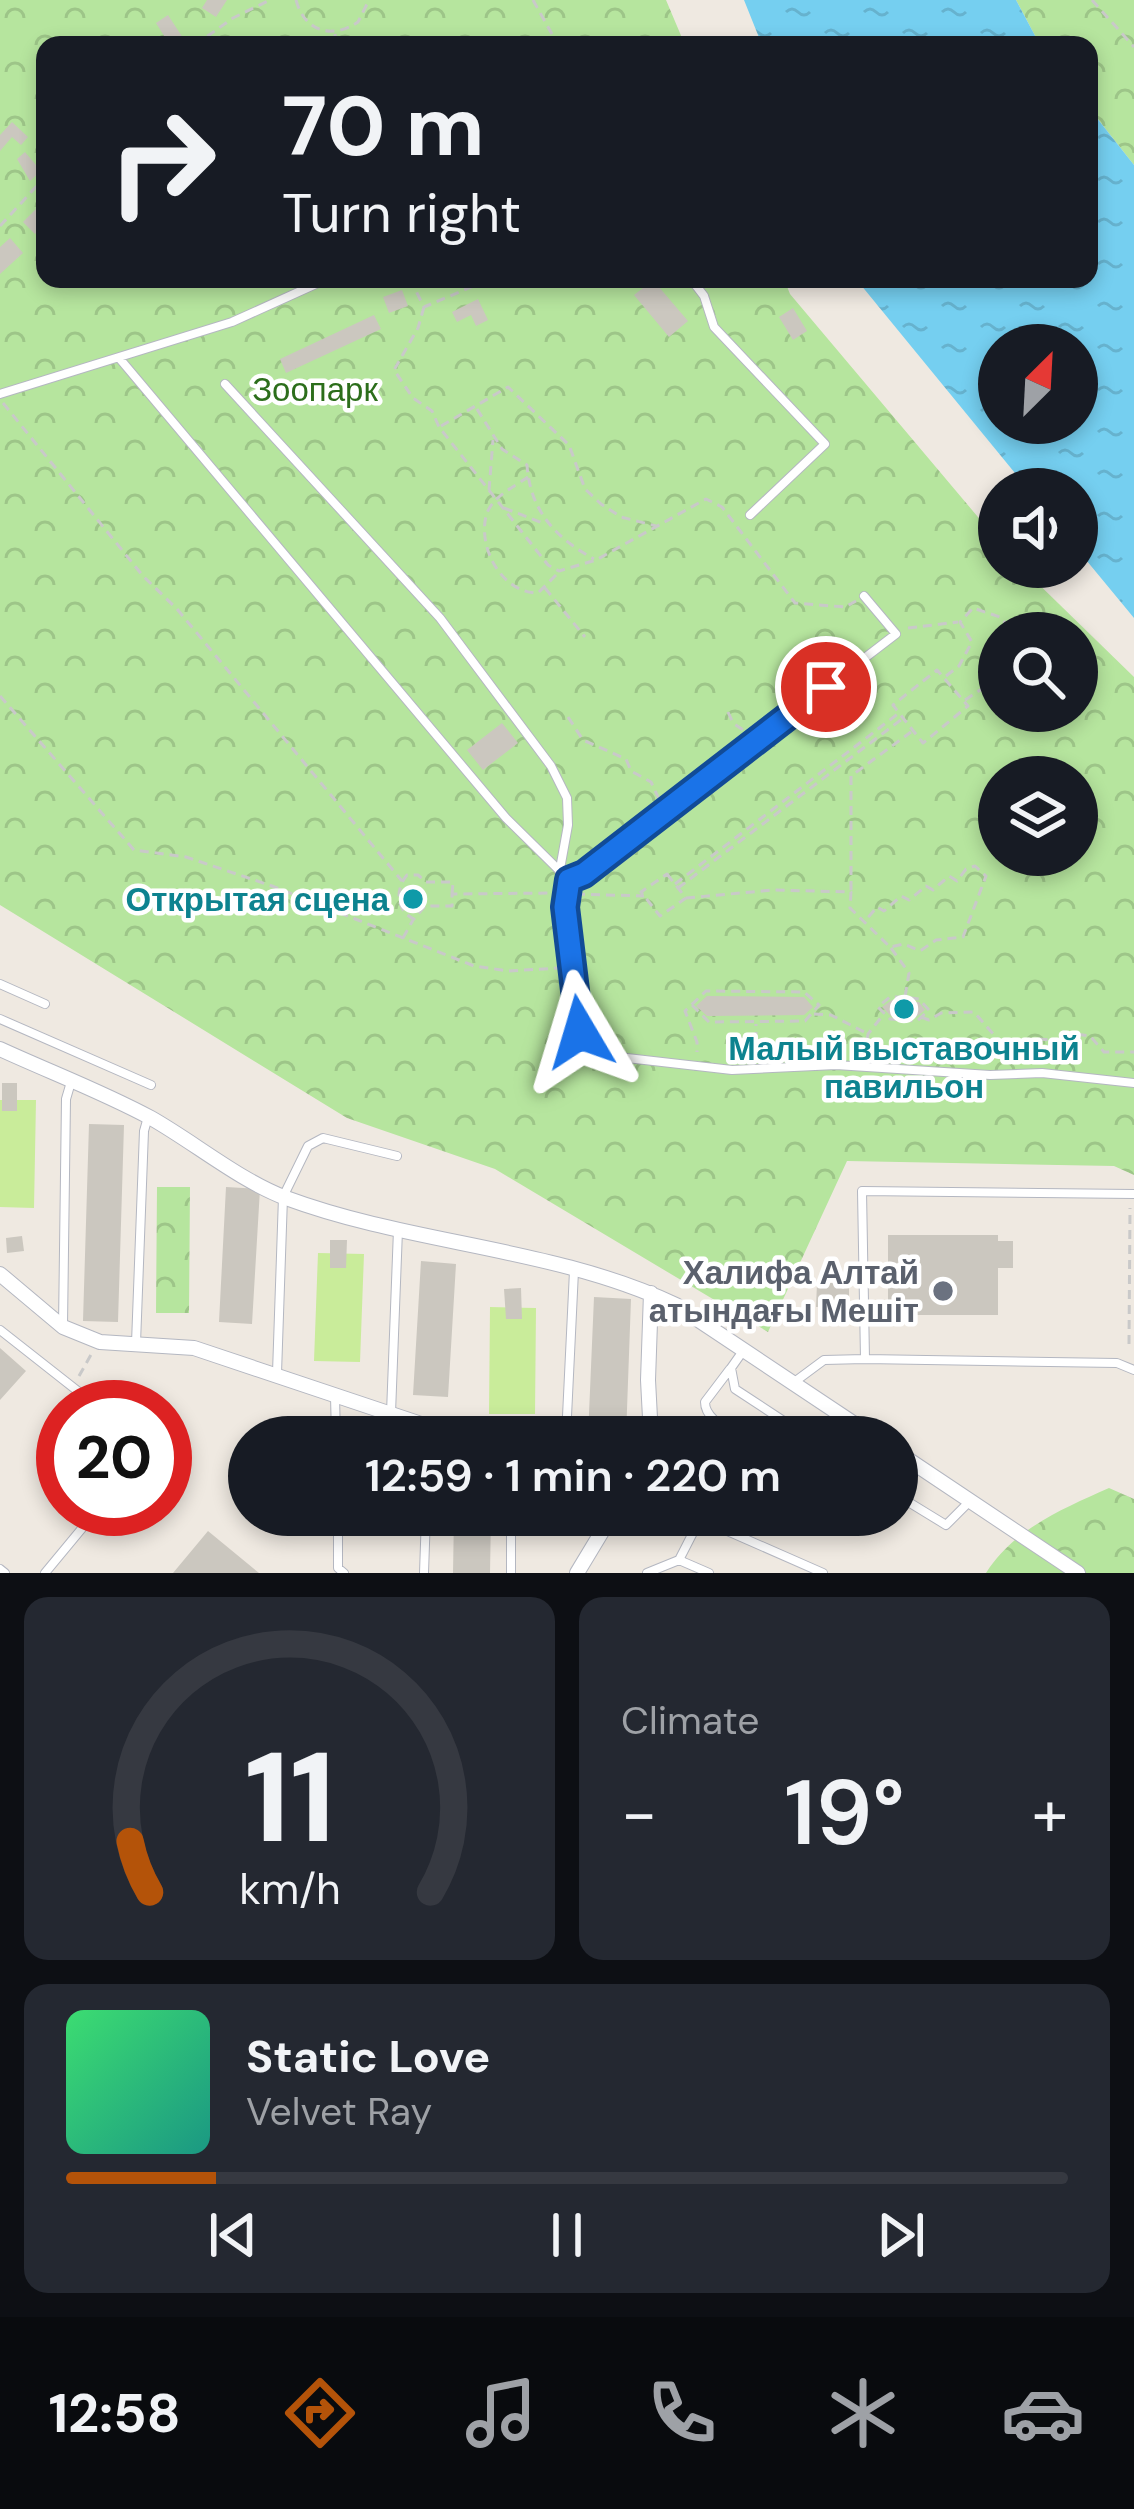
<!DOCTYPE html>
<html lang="en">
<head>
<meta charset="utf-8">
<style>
	:root { --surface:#171b24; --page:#242831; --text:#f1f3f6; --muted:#9ea1a6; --line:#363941; --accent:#b45309 }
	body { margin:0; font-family:"DM Sans",sans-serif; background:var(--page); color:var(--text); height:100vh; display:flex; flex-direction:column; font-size:45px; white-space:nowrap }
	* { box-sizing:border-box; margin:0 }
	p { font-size:39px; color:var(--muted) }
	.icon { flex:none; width:66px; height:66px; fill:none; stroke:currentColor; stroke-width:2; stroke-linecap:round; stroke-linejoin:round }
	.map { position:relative; height:1573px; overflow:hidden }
	.sheet { display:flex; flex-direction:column; gap:24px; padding:24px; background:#0d0f14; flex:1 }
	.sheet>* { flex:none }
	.guide { position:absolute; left:36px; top:36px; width:1062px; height:252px; border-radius:24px; box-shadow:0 6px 18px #0003; background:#171b24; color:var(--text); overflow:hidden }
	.needle { width:78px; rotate:24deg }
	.controls { position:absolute; left:978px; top:324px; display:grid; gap:24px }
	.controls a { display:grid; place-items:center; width:120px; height:120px; border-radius:50%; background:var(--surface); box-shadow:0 6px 18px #0003; font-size:60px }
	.speed { position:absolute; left:36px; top:1380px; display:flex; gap:24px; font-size:60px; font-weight:700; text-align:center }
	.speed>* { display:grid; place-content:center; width:156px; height:156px; border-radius:50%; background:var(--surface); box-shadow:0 6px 18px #0003; line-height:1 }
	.speed .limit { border:18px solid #d22; background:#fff; color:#111 }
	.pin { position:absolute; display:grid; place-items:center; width:102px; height:102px; color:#fff; margin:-51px; border:6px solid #fff; border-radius:50%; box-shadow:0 3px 12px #0007 }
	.me { position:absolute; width:132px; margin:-66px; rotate:353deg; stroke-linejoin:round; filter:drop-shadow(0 0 9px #0008) }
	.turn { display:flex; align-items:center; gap:42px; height:252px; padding:0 48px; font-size:54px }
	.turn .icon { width:156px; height:156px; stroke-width:2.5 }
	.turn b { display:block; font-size:84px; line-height:102px }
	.big { font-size:90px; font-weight:600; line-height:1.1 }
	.sheet .widget { flex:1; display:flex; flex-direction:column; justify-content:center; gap:18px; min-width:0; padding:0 42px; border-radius:24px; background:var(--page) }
	.sheet .dial { align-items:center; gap:0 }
	.dial svg { height:312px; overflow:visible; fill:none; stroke:var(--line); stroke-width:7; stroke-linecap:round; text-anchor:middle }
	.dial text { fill:var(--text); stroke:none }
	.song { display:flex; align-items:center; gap:36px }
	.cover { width:144px; height:144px; border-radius:18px; background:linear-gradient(135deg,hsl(140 70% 55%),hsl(170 70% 35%)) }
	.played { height:12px; border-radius:6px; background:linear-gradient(90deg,var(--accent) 15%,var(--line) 15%) }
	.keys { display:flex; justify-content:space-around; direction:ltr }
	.heat { display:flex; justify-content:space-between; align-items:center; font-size:66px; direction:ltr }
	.sheet .tiles { flex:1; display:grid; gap:24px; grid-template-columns:1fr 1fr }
	.widget:last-child { grid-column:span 2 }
	.trip { position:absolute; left:228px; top:1416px; width:690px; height:120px; border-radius:60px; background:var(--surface); box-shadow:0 6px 18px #0003; font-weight:600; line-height:120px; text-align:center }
	.menu { display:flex; height:192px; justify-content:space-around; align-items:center; background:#090b0e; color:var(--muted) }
	.menu .icon { width:84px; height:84px }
	.menu .selected { color:var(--accent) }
	.menu b { font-size:54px; color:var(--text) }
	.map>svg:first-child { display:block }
	.forest { fill:url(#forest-crowns); fill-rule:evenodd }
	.pitch { fill:#c9ec9a }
	.water { fill:url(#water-ripples); fill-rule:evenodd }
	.building { fill:#cbc7bf }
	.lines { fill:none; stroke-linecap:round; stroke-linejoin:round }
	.lane-casing { stroke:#b4b7c1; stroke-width:10 }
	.street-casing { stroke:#b4b7c1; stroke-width:16 }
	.path { stroke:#c9c9c9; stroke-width:3; stroke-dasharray:9 6; stroke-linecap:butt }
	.lane { stroke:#fff; stroke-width:8 }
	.street { stroke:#fff; stroke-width:14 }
	.route-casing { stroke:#114b97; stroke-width:30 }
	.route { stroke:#1a73e8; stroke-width:21 }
	.culture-dot { fill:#0f9aa8; stroke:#fff; stroke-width:4.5 }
	.worship-dot { fill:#6b7280; stroke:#fff; stroke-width:4.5 }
	.labels { text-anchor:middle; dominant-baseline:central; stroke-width:9; stroke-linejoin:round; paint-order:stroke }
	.park-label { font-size:33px; fill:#2c6e1b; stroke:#fff }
	.culture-label { font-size:33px; font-weight:bold; fill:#0d838f; stroke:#fff; text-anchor:end }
	.worship-label { font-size:33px; font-weight:bold; fill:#5b616d; stroke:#fff; text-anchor:end }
</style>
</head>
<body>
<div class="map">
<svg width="1134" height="1573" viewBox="0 0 1134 1573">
	<defs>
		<pattern id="forest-crowns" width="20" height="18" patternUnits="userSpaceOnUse" patternTransform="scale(3)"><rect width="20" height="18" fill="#b6e59e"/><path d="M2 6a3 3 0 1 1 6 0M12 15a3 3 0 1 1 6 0" fill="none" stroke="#9dc588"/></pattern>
		<pattern id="water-ripples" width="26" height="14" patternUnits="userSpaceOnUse" patternTransform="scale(3)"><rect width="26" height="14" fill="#75cff0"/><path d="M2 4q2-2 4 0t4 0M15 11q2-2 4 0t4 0" fill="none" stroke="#66b2ce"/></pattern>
	</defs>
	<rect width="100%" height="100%" fill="#efe9e1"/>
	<path class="forest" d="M0,0H666L685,45H45V279H784L790,294L999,542V567H1021L1134,677V1175L1114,1166L847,1161L768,1332L495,1169L347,1118L0,905ZM999,633H1077V711H999ZM999,777H1077V855H999Z
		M1016,0H1134V165L1089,108V45H1040Z
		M157,1187H190L189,1313H156Z
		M1109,1488L1134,1499V1573H986C1014,1529 1062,1509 1109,1488Z"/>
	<path class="pitch" d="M0,1100H36L34,1208L0,1207Z
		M318,1253L364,1254L360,1362L314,1361Z
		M490,1307L536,1308L535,1414H489Z"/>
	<path class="water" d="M744,0H1016L1040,45H762Z
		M1089,108L1134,165V618L1077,549V489H1028L856,279H1089ZM999,345H1077V423H999Z"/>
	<path class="building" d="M207,0H227L216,17L202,8Z
		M168,15L185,41L178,45H158L166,39L156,23Z
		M12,122L28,137L21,145L12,137L0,151V135Z
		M25,152L41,171L30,181L17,159Z
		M45,200V223L35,234L23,222Z
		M10,238L23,253L0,274V247Z
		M653,280L688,321L669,337L634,295Z
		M402,290L408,306L389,313L383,297Z
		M478,299L488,320L476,326L471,315L457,322L452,312Z
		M793,308L807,331L793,340L779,317Z
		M374,315L381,329L286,373L280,359Z
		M1013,619L1041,622L1040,630L1021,633L1022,628L1013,627Z
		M502,723L518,743L483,770L467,750Z
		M707,996L804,997L813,1007L804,1015L707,1016L696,1006Z
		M892,1000L919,1002L925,1010L915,1018L892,1017L882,1007Z
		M2,1083H17V1111H2Z
		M89,1124L124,1125L118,1322L83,1321Z
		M226,1187L260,1189L252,1324L219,1322Z
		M888,1235H998V1241H1013V1268H998V1315H888Z
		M22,1236L24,1251L7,1253L6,1238Z
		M330,1240H347L346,1268H330Z
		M421,1261L456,1264L448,1397L413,1395Z
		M817,1283H849V1307H816Z
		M521,1288L522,1319H506L504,1289Z
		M594,1297L631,1299L626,1437H588Z
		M0,1348L26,1371L0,1400Z
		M454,1515H491L490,1573H453Z
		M208,1531L259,1573H173Z"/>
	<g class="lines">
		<defs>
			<path id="lane" d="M691,279L704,296L714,327L825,444L750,515
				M120,359L506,818L569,880L565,907L580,1032L590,1047L627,1058L732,1070L836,1065L990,1075L1042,1073L1134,1083
				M225,384L440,618L551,766L567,798L568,825L560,869
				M0,394L232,322L327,279
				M569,880L583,874L896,634L864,596
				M0,984L45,1004
				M0,1019L151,1085
				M1134,1194L862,1191L865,1359L1117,1363L1134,1370
				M63,1326L66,1099L71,1082
				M0,1330L98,1407
				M136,1343L144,1131L148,1117
				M743,1351L731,1368L735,1389L808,1437
				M730,1369L705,1402C705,1420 728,1428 742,1437
				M277,1373L283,1197L308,1146L323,1138L397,1156
				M793,1383L824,1360L865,1359
				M335,1396L336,1437
				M391,1413L398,1230
				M566,1437L574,1271
				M897,1495L946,1525L970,1501
				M338,1515V1568L344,1573
				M679,1560L709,1573
				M0,1569L5,1573
				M45,1573L98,1509
				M424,1573L426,1515
				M511,1573V1515
				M647,1573L679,1560L700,1519L823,1573"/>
			<path id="street" d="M0,1049C50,1072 103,1092 151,1118C195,1143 239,1180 286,1198C413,1245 553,1247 676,1305L874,1437
				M0,1274L63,1327L100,1342L194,1348L430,1427L473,1437
				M651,1437L648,1380L651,1293
				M897,1452L1078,1573
				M577,1573L612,1515"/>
		</defs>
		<use href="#lane" class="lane-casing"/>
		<use href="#street" class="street-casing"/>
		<path class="path" d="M296,0C304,31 332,40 358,22L369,0
			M533,0L558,45
			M1092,0L1134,47
			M335,34L336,45
			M195,45L233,18L270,0
			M0,226L45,177
			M410,279L424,307L490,279
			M424,307L418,328L394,370L413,398L432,411L439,427L548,565L559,571L596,560L706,499L722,507L795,603L845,607L856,601
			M3,403L143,576L177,609L402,881
			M477,409L502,449L527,465C530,511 556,538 594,559
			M441,426L508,387L569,445L585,489L601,504L621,517L656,526
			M528,477C514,487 491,497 486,516C478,550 503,593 538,593L558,573
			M489,490L493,440
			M504,508L545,524
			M545,588L585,637
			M908,628L958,622
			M946,676L959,666L972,642L960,622L973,608L1000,617L1014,633
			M0,696L134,850L186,857L272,886L474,966L509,971L559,968
			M965,700L980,690H999
			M728,712L733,723L746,732
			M568,717L583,740L626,759L631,771L651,782L659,799
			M667,874L686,898L660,916L641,892Z
			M675,884L899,713L923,743L968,706L937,670L893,705L899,713
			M678,888L902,719
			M851,890V776L911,732
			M452,894L453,882H426L418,875H407C395,889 396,911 414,919L425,906H452V894L554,893
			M576,894L644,896
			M686,898L773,890L851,892L850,908L890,947L904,944L920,951L936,940L963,937L986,876L975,866L966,869L957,881L949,876L933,890L926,886L909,900L901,896L884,911L877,907L865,921
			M403,938L413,920
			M891,948L909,973L905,997L919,999L929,1010L917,1021L890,1019L878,1007L890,997H905
			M692,1005L709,1022L805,1021L819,1005L804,992L706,991L685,1011L697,1042V1052
			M814,1014L831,1015L868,1034
			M921,1017L929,1020L941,1013L974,1012L1002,1044L1039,1039L1059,1041L1063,1032L1090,1036L1104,1052H1134
			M865,1053L868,1034L883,1015
			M756,1056V1024
			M1129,1344L1130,1208
			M79,1376L92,1353"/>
		<use href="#lane" class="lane"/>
		<use href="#street" class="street"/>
	</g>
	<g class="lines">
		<defs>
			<path id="route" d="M580,1032L565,907L569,880L584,874L826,687"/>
		</defs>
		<use href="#route" class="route-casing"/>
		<use href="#route" class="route"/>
	</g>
	<g class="culture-dot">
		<circle cx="413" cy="899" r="12"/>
		<circle cx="904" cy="1009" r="12"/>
	</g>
	<circle class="worship-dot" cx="943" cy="1291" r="12"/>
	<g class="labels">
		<g class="park-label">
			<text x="315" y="389">Зоопарк</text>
		</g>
		<g class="culture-label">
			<text x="389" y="899">Открытая сцена</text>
			<text x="904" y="1048" text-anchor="middle">Малый выставочный<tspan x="904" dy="38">павильон</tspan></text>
		</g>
		<g class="worship-label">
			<text x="919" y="1272">Халифа Алтай<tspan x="919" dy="38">атындағы Мешіт</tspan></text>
		</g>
	</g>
</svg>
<div class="controls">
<a><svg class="needle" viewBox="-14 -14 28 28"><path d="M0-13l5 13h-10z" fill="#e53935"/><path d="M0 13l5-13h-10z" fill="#9ea1a6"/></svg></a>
<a><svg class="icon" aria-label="sound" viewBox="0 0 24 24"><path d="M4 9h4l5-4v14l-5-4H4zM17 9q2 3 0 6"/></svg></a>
<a><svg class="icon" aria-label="search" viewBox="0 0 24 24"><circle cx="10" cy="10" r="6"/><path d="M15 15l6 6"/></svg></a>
<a><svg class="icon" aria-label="layers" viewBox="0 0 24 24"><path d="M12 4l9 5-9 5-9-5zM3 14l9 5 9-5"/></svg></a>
</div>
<div class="speed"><div class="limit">20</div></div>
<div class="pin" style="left:826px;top:687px;background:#d93025"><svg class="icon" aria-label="arrive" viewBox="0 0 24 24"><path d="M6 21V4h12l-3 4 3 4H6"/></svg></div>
<svg class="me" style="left:580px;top:1032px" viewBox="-20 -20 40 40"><path d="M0-17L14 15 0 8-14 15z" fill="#1a73e8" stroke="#fff" stroke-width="4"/></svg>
<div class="trip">12:59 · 1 min · 220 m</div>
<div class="guide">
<div class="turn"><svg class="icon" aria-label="right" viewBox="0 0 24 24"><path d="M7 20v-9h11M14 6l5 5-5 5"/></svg><div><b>70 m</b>Turn right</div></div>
</div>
</div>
<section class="sheet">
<div class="tiles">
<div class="widget dial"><svg viewBox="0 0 100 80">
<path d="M14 69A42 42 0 1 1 86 69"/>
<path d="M14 69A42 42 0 0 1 9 56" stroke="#b45309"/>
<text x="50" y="56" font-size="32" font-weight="700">11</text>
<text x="50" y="72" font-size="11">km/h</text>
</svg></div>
<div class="widget"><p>Climate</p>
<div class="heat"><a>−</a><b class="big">19°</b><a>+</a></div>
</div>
<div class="widget">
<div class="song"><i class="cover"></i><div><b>Static Love</b><p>Velvet Ray</p></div></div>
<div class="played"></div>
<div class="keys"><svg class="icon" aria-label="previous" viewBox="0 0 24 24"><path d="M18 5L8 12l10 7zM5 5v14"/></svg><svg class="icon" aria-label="pause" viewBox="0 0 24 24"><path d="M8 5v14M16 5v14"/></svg><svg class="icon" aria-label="next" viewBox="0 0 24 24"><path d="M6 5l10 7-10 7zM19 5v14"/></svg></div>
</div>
</div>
</section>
<nav class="menu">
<b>12:58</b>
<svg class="icon selected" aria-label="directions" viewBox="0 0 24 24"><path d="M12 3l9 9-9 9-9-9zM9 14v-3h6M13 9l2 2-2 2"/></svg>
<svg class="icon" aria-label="music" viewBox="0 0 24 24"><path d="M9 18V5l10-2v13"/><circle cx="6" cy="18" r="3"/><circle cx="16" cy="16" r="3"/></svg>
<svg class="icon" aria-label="phone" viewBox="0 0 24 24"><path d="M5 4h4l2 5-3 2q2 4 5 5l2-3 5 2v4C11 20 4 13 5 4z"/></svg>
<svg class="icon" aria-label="climate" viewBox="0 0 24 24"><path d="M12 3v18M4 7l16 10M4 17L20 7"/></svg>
<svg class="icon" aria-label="car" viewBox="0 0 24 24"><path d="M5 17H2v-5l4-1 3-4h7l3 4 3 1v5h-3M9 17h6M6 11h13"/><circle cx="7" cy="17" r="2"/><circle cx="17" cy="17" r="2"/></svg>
</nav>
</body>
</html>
